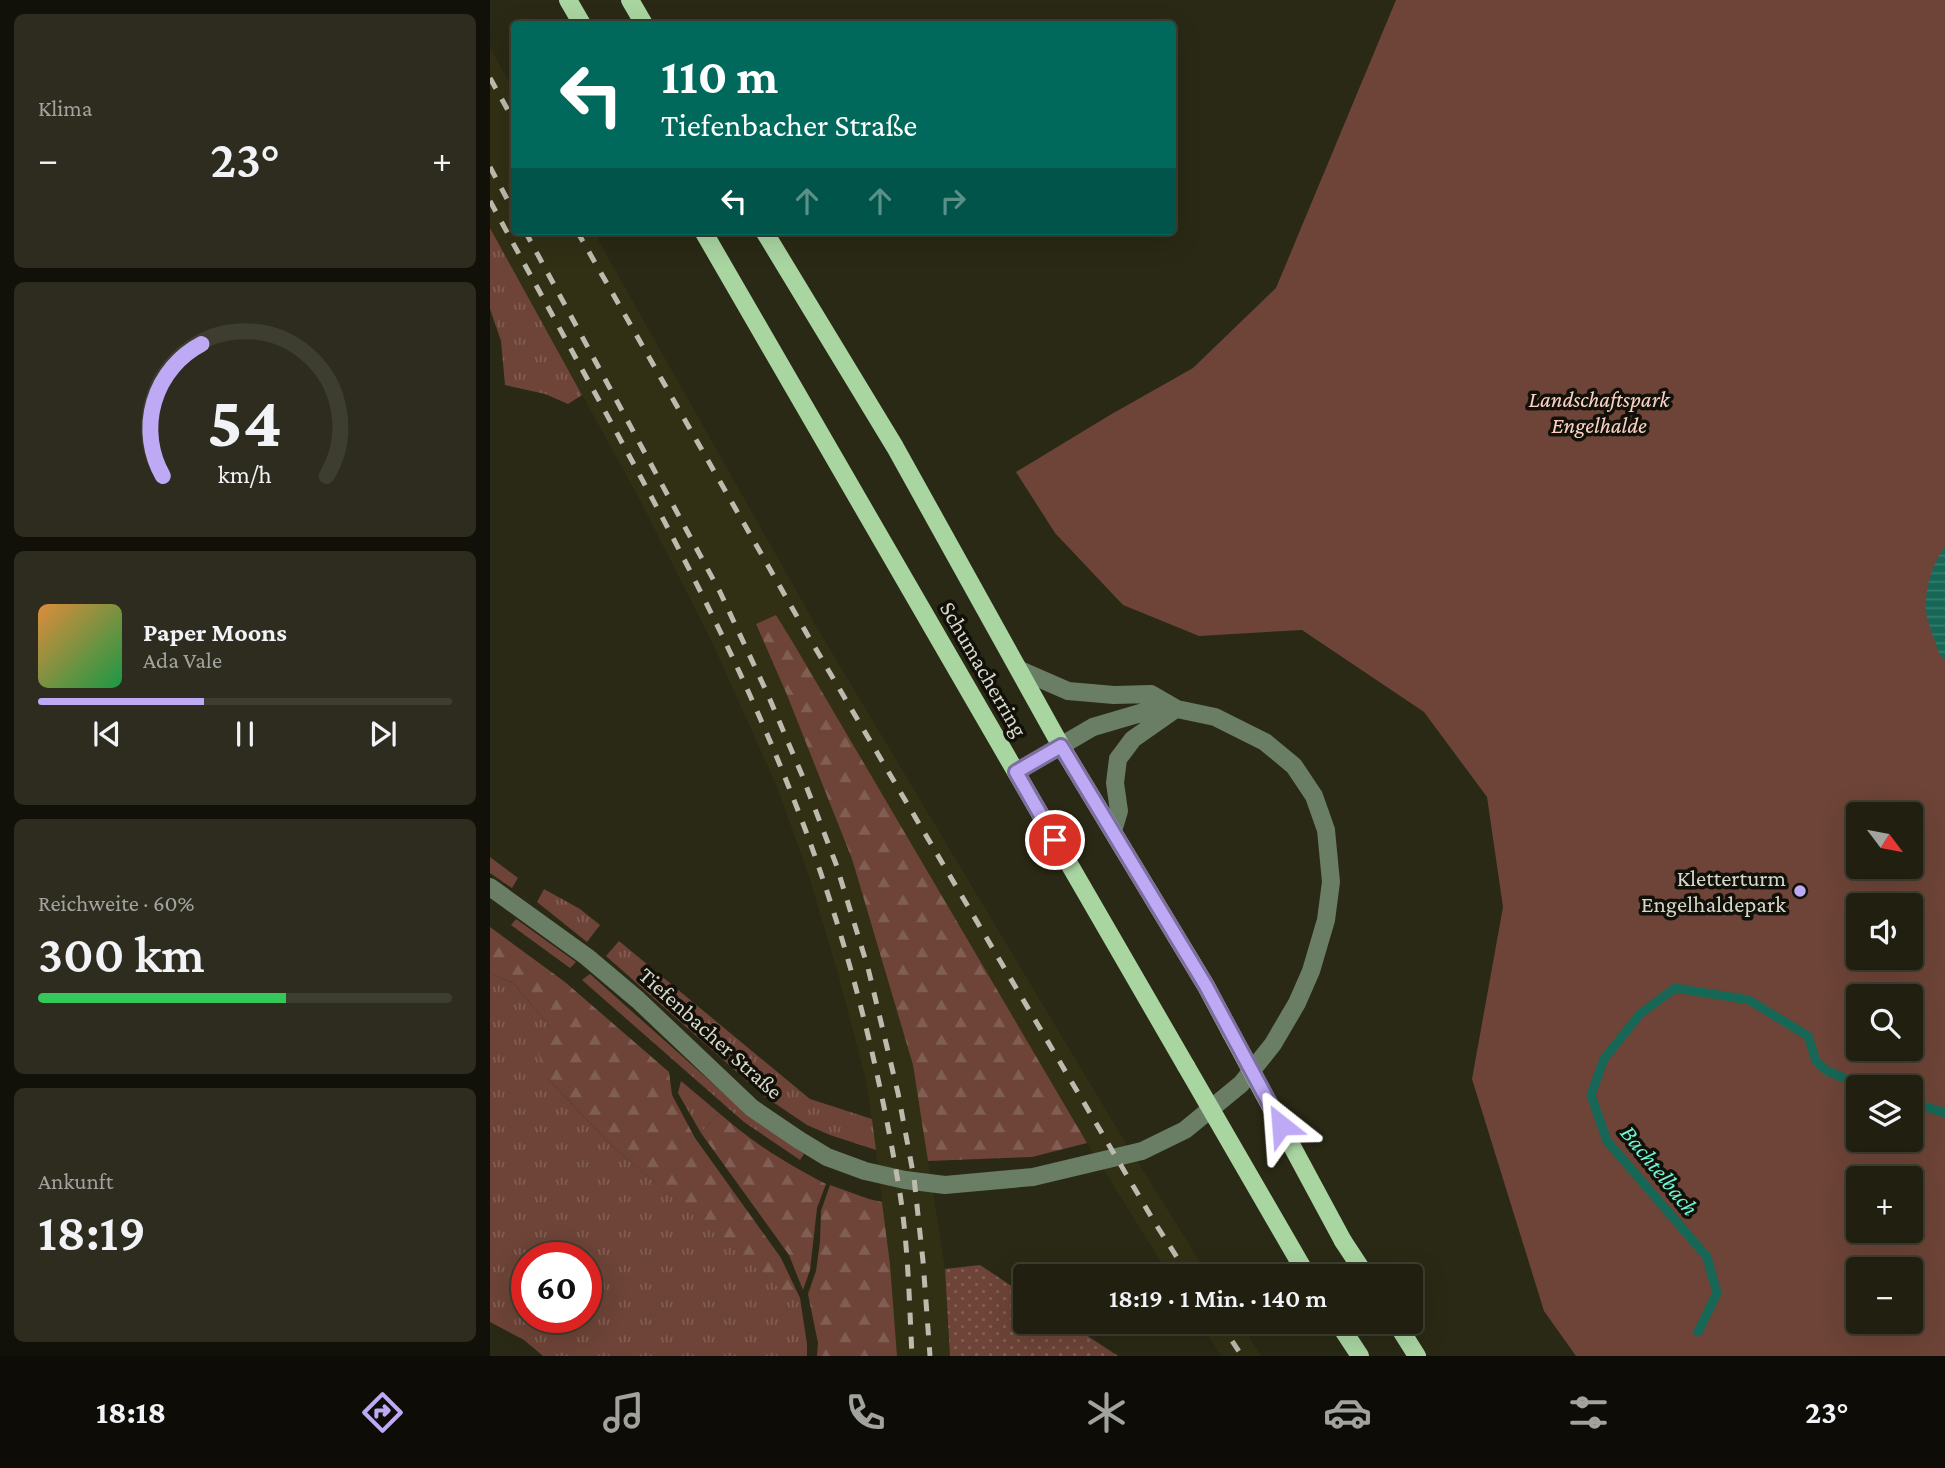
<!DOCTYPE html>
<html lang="de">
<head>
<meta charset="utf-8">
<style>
	:root { --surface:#201f10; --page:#2d2c1e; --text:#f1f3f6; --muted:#a2a29f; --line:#3d3d30; --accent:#bea9f4 }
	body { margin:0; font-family:"Crimson Pro",serif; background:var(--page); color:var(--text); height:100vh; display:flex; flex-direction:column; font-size:26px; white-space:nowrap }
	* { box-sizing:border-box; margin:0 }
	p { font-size:23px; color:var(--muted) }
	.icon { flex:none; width:38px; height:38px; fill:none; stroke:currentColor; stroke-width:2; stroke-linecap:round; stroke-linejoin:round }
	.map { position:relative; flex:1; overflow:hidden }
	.panel { display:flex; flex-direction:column; gap:14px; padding:14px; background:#121109; width:490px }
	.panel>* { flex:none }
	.guide { position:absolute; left:21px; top:21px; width:665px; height:214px; border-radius:7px; box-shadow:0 7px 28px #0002,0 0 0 2px var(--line); background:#00695c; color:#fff; overflow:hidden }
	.needle { width:46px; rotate:122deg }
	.fabs { position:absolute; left:1356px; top:802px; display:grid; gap:14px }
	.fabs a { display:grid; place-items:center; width:77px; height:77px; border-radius:7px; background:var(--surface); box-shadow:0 7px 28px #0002,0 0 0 2px var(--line); font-size:35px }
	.speed { position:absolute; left:21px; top:1242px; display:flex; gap:14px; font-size:35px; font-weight:700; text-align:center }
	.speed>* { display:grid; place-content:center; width:91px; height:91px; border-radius:50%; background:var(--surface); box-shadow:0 7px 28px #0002,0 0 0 2px var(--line); line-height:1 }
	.speed .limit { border:10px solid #d22; background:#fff; color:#111 }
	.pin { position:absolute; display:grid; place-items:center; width:60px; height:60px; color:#fff; margin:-30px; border:4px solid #fff; border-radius:50%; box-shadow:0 2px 7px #0007 }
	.me { position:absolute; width:77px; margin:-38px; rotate:332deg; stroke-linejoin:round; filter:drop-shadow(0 0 5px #0008) }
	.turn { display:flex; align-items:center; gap:24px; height:147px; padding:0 35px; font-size:32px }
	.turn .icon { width:91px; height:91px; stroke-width:2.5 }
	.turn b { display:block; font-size:49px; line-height:60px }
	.lanes { display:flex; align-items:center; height:66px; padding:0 35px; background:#0003; justify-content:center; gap:35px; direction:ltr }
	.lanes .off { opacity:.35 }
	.big { font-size:52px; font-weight:600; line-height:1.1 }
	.panel .tile { flex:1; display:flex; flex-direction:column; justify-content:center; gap:10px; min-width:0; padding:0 24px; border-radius:10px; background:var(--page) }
	.panel .dial { align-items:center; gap:0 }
	.dial svg { height:182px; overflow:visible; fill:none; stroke:var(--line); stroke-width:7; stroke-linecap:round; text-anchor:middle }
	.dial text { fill:var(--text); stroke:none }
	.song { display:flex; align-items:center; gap:21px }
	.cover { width:84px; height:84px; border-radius:10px; background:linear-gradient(135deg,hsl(30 70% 55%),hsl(140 70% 35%)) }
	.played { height:7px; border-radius:4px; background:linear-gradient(90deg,var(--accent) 40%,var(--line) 40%) }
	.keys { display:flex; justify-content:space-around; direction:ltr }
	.heat { display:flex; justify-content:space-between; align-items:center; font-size:38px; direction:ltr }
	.charge { height:10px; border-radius:5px; background:linear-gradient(90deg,#34c759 60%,var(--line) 0) }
	.trip { position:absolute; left:523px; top:1264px; width:410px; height:70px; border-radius:7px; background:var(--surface); box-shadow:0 7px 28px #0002,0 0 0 2px var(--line); font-weight:600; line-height:70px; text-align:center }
	.tab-bar { display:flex; height:112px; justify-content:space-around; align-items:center; background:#0d0c06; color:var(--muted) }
	.tab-bar .icon { width:49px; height:49px }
	.tab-bar .current { color:var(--accent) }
	.tab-bar b { font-size:32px; color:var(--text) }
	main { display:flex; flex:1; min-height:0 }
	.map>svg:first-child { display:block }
	.built { fill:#313015 }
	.grass { fill:url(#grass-tufts); fill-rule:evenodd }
	.forest { fill:url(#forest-firs) }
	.park { fill:#6d4437; fill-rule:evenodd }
	.garden { fill:url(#garden-dots) }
	.water { fill:url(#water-rules) }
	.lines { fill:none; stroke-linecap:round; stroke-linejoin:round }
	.stream { stroke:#166756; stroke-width:9 }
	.minor { stroke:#697e65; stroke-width:18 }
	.major { stroke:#a9d5a1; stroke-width:18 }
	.rail { stroke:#bcbbae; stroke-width:5; stroke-dasharray:12 12; stroke-linecap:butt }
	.major-bridge { stroke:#a9d5a1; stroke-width:18 }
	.route-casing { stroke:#7c6e9f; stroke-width:18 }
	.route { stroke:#bea9f4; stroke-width:12 }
	.poi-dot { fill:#bea9f4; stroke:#121109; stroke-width:2.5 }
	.labels { text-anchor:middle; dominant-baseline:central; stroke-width:7; stroke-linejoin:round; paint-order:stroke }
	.park-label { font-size:23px; font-style:italic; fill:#fdd2c4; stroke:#121109 }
	.street-label { font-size:23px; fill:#d7d7cb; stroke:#121109 }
	.poi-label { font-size:23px; fill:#d7d7cb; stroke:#121109; text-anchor:end }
	.water-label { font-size:24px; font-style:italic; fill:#6df7d5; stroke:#121109 }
</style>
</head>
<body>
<main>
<section class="panel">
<div class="tile"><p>Klima</p>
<div class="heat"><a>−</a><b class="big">23°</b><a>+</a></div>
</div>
<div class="tile dial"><svg viewBox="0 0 100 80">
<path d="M14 69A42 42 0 1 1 86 69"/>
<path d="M14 69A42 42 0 0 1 31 11" stroke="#bea9f4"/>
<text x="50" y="56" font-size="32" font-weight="700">54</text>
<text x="50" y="72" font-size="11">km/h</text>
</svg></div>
<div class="tile">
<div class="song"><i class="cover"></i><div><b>Paper Moons</b><p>Ada Vale</p></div></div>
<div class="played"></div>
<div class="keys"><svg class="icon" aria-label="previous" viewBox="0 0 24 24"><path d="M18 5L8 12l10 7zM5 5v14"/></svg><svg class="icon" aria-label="pause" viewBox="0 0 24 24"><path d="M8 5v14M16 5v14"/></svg><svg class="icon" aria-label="next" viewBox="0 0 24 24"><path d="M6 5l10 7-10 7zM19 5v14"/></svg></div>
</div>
<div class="tile"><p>Reichweite · 60%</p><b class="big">300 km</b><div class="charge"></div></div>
<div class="tile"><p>Ankunft</p><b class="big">18:19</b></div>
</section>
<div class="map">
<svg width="1455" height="1356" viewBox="0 0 1455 1356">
	<defs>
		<pattern id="grass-tufts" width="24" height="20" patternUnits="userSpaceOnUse" patternTransform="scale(1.75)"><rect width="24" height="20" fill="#6d4437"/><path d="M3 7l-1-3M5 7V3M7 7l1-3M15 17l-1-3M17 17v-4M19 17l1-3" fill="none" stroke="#815e53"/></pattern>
		<pattern id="forest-firs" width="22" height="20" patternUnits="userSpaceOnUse" patternTransform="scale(1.75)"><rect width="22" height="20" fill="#6d4437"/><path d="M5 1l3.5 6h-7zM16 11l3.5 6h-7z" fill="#815e53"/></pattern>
		<pattern id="garden-dots" width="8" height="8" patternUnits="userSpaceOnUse" patternTransform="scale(1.75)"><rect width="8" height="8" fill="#6d4437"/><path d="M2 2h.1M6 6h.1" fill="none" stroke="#815e53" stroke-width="1.8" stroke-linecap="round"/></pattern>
		<pattern id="water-rules" width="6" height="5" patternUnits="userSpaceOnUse" patternTransform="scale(1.75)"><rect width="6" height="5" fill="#166756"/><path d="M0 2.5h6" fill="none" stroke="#377c6d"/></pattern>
	</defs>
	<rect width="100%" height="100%" fill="#2a2915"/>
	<path class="built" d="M0,47L24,91V231H103L329,631L629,1132L719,1276H680L597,1143L286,615L266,625L297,695L362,859L423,1065L455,1269L460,1356H407L400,1264L382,1119L375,1076L348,974L319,876L287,787L222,642L149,498L0,228Z
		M709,1321H749L771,1356H731Z"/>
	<path class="grass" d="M0,228L92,395L78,404L55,394L15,385L11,341L0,309Z
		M0,857L28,878L22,888L0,873Z
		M54,889L90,909L110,925L97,942L47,902Z
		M26,919L86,962L80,968L21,925Z
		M129,941L320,1099L382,1119L386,1150L340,1135L317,1125L274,1096L116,956Z
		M0,973L23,983L60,1026L57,1078L122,1146L301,1297L310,1298L317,1344V1356H53L34,1340L0,1322ZM37,1258H96V1318H37Z
		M100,974L258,1115L314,1154L310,1160L254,1122L92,980Z
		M191,1081L229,1113L211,1133L188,1093Z"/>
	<path class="forest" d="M286,615L305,646L597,1143L542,1157L438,1161L423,1065L362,859L297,695L266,624Z
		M0,927L75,982L179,1072L182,1095L205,1138L291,1258L310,1298H301L122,1146L57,1078L47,1051L60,1026L23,983L0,973Z
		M229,1113C263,1143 295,1163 336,1184L327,1208L320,1270L313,1290L299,1255L211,1133Z
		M340,1185L379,1199L392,1202L400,1264L407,1356H327L328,1343L318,1294L326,1271L330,1242L331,1211Z"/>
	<path class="park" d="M906,0H1455V1356H1086L1054,1311L982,1079L1013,907L997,797L934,712L812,630L709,636L633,605L565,533L526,472L620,415L703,368L786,288ZM1368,814H1421V866H1368ZM1368,905H1421V957H1368ZM1368,996H1421V1048H1368ZM1368,1087H1421V1139H1368ZM1368,1178H1421V1230H1368ZM1368,1269H1421V1321H1368Z"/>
	<path class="garden" d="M490,1265L535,1295L536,1321H575L628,1356H460L455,1269Z"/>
	<path class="water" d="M1455,547V659L1450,656C1446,643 1440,630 1437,617C1433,594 1441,565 1455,547Z"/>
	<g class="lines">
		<path class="stream" d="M1421,1102L1455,1113
			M1208,1332L1227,1293L1217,1257L1117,1141L1101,1095L1114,1059L1150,1014L1185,988L1259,1000L1318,1036L1326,1061L1337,1071L1376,1087"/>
		<path class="minor" d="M530,670L578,691L624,695L661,694L687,709
			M623,831L629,811L625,783L628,759L643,739L683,711
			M0,887L97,957L148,1000L262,1108L309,1140L337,1157L375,1171L415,1180L455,1185L543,1177L652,1151L695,1130L751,1084L783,1044L807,1003L821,971L836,920L841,882L836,830L824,796L804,766L775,742L725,717L687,709L654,712L603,727L526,772"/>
		<path class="major" d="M78,0L92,24
			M140,0L154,24
			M213,231L696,1066
			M274,231L405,447L571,746L716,986L741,1033
			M853,1241L876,1276
			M847,1321L870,1356
			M905,1321L927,1356"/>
		<path class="rail" d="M0,78L24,121
			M0,167L24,212
			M0,201C41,276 82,351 123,426C187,543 249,661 298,785C349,911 384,1042 407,1176C418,1235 419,1296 422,1356
			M35,231L230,592L278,695L312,775L346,864L378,968L408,1093L424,1178L433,1261L440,1356
			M87,231L317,634L665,1223L699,1276
			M729,1321L752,1356"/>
		<path class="major-bridge" d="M741,1033L853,1241
			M696,1066L814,1270"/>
	</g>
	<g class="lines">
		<defs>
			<path id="route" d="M565,840L526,772L571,746L716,986L791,1125"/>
		</defs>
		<use href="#route" class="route-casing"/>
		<use href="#route" class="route"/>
	</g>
	<circle class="poi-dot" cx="1310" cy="891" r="7"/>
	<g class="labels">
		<g class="park-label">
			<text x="1109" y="399">Landschaftspark<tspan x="1109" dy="26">Engelhalde</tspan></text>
		</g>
		<g class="street-label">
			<text transform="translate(494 669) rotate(60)">Schumacherring</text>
			<text transform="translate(221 1033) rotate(42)">Tiefenbacher Straße</text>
		</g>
		<g class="poi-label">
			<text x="1296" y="878">Kletterturm<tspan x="1296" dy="26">Engelhaldepark</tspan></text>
		</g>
		<g class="water-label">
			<text transform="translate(1170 1170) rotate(51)">Bachtelbach</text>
		</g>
	</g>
</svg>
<div class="fabs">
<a><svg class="needle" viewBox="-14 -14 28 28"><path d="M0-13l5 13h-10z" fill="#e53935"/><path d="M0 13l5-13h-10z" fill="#a2a29f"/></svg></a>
<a><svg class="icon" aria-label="sound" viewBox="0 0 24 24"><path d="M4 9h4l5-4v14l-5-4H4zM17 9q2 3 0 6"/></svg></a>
<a><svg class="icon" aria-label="search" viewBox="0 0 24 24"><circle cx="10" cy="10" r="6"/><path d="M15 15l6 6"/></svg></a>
<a><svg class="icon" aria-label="layers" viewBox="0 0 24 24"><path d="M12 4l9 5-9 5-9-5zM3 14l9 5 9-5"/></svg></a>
<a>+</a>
<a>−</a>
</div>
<div class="speed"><div class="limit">60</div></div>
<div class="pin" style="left:565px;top:840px;background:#d93025"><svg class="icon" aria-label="arrive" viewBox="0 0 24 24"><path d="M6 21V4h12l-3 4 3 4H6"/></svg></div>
<svg class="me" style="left:791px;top:1125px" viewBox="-20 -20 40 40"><path d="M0-17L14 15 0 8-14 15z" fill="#bea9f4" stroke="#fff" stroke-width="4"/></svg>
<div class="trip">18:19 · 1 Min. · 140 m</div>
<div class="guide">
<div class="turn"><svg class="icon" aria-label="left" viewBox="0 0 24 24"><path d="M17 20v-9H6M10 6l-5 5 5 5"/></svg><div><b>110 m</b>Tiefenbacher Straße</div></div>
<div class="lanes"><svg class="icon" aria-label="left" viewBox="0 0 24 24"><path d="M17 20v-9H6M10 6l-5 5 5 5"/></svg><svg class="icon off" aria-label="ahead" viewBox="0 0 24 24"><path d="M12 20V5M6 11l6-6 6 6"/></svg><svg class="icon off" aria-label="ahead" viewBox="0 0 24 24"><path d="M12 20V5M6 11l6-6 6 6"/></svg><svg class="icon off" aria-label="right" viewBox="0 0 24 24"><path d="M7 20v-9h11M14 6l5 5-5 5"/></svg></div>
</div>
</div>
</main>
<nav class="tab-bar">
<b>18:18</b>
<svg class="icon current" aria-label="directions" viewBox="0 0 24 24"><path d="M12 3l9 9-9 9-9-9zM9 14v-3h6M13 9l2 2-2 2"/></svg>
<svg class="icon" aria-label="music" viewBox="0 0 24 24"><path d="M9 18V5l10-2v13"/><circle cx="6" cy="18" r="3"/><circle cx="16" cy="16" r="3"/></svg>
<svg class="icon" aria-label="phone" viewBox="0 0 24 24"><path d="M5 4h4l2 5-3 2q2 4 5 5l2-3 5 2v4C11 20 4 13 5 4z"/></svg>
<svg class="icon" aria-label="climate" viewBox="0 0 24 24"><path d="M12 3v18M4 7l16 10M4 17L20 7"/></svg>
<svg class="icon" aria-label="car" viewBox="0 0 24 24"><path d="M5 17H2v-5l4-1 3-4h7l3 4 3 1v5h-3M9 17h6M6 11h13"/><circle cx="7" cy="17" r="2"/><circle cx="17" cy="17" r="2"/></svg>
<svg class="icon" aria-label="filters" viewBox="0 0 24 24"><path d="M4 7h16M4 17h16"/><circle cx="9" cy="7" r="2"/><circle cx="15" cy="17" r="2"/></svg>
<b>23°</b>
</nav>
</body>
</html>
